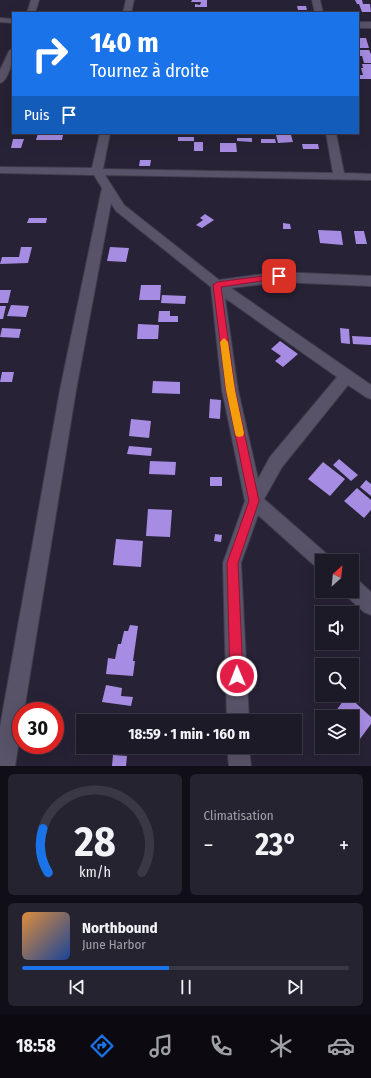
<!DOCTYPE html>
<html lang="fr">
<head>
<meta charset="utf-8">
<style>
	:root { --surface:#1d1a28; --page:#252330; --text:#f1f3f6; --muted:#a0a1a8; --line:#3b3845; --accent:#1a73e8 }
	body { margin:0; font-family:"Fira Sans Condensed",sans-serif; background:var(--page); color:var(--text); height:100vh; display:flex; flex-direction:column; font-size:15px; white-space:nowrap }
	* { box-sizing:border-box; margin:0 }
	p { font-size:13px; color:var(--muted) }
	.icon { flex:none; width:22px; height:22px; fill:none; stroke:currentColor; stroke-width:2; stroke-linecap:round; stroke-linejoin:round }
	.map { position:relative; height:766px; overflow:hidden }
	.side { display:flex; flex-direction:column; gap:8px; padding:8px; background:#100e16; flex:1 }
	.side>* { flex:none }
	.banner { position:absolute; left:12px; top:12px; width:347px; height:122px; border-radius:0px; box-shadow:0 4px 16px #0002,0 0 0 1px var(--line); background:#1a73e8; color:#fff; overflow:hidden }
	.needle { width:26px; rotate:27deg }
	.controls { position:absolute; left:315px; top:554px; display:grid; gap:8px }
	.controls a { display:grid; place-items:center; width:44px; height:44px; border-radius:0px; background:var(--surface); box-shadow:0 4px 16px #0002,0 0 0 1px var(--line); font-size:20px }
	.speed { position:absolute; left:12px; top:702px; display:flex; gap:8px; font-size:20px; font-weight:700; text-align:center }
	.speed>* { display:grid; place-content:center; width:52px; height:52px; border-radius:50%; background:var(--surface); box-shadow:0 4px 16px #0002,0 0 0 1px var(--line); line-height:1 }
	.speed .limit { border:6px solid #d22; background:#fff; color:#111 }
	.pin { position:absolute; display:grid; place-items:center; width:34px; height:34px; color:#fff; margin:-17px; border-radius:8px; box-shadow:0 2px 6px #0006 }
	.me { position:absolute; width:44px; margin:-22px; rotate:359deg; stroke-linejoin:round; filter:drop-shadow(0 0 3px #0008) }
	.turn { display:flex; align-items:center; gap:14px; height:84px; padding:0 12px; font-size:18px }
	.turn .icon { width:52px; height:52px; stroke-width:2.5 }
	.turn b { display:block; font-size:28px; line-height:34px }
	.then { display:flex; align-items:center; height:38px; padding:0 12px; background:#0003; gap:8px; font-size:15px }
	.big { font-size:30px; font-weight:700; line-height:1.1 }
	.side .tile { flex:1; display:flex; flex-direction:column; justify-content:center; gap:6px; min-width:0; padding:0 14px; border-radius:6px; background:var(--page) }
	.side .dial { align-items:center; gap:0 }
	.dial svg { height:104px; overflow:visible; fill:none; stroke:var(--line); stroke-width:7; stroke-linecap:round; text-anchor:middle }
	.dial text { fill:var(--text); stroke:none }
	.song { display:flex; align-items:center; gap:12px }
	.cover { width:48px; height:48px; border-radius:6px; background:linear-gradient(135deg,hsl(30 70% 55%),hsl(220 70% 35%)) }
	.played { height:4px; border-radius:2px; background:linear-gradient(90deg,var(--accent) 45%,var(--line) 45%) }
	.keys { display:flex; justify-content:space-around; direction:ltr }
	.heat { display:flex; justify-content:space-between; align-items:center; font-size:22px; direction:ltr }
	.side .tiles { flex:1; display:grid; gap:8px; grid-template-columns:1fr 1fr }
	.tile:last-child { grid-column:span 2 }
	.trip { position:absolute; left:76px; top:714px; width:226px; height:40px; border-radius:0px; background:var(--surface); box-shadow:0 4px 16px #0002,0 0 0 1px var(--line); font-weight:700; line-height:40px; text-align:center }
	.menu { display:flex; height:64px; justify-content:space-around; align-items:center; background:#0c0a10; color:var(--muted) }
	.menu .icon { width:28px; height:28px }
	.menu .on { color:var(--accent) }
	.menu b { font-size:18px; color:var(--text) }
	.map>svg:first-child { display:block }
	.building { fill:#a78ce3 }
	.lines { fill:none; stroke-linecap:round; stroke-linejoin:round }
	.street-casing { stroke:#413c4c; stroke-width:2 }
	.street { fill:#595369; fill-rule:evenodd }
	.route { fill:#e11d48; stroke:#92132f }
	.slow { fill:#f59e0b }
</style>
</head>
<body>
<div class="map">
<svg width="371" height="766" viewBox="0 0 371 766">
	<rect width="100%" height="100%" fill="#272235"/>
	<path class="building" d="M192,0H207V7H195V4L200,5L201,2H191Z
		M355,0H362L363,4H370L371,12H362L359,4H357Z
		M297,6H306L307,10H298Z
		M359,38H366L369,48H358V41H360Z
		M358,50H369L371,54V63H364L362,56H358Z
		M362,64H371V79H358V75H363L361,68H363Z
		M38,133H46V135H63L62,140H36Z
		M276,135H291L293,142L278,143Z
		M178,137H194V141H178Z
		M237,138H252V142L237,141Z
		M13,139H24L21,148H11Z
		M261,139H275L276,143H261Z
		M194,142H203V151H194Z
		M220,143H236L237,152H220Z
		M302,144H318L319,149H303Z
		M140,160H151L150,166H139Z
		M205,214L214,220L202,228L196,225L203,220L200,218Z
		M29,218H47L46,223H27Z
		M283,223L290,224L291,229H283Z
		M318,230L341,231L343,245L320,243Z
		M354,231H364L367,244H356Z
		M21,247H32L28,263L0,264L2,257H19Z
		M110,247L129,248L126,262L107,261Z
		M141,285H161L160,300H139Z
		M0,290H11L8,303H0Z
		M162,295L186,296L185,304L161,303Z
		M11,305L29,306L26,317L7,316Z
		M0,306H6L3,319H0Z
		M159,311H170V316H178V322H158Z
		M138,324L159,325L158,339H137Z
		M2,328L21,329L19,338L0,337Z
		M340,328L349,329L350,344L341,343Z
		M352,336L371,337V345L353,344Z
		M280,341L298,354L283,367L275,361L281,356L271,349Z
		M2,372H14L12,382H0Z
		M153,381L180,382V394L152,393Z
		M210,399L221,400L220,419L209,418Z
		M131,419L151,421L149,438L129,436Z
		M129,446L152,448L151,456L127,454Z
		M339,459L358,475L351,481L333,465Z
		M150,461L176,462L175,475L149,474Z
		M323,462L345,479L330,496L308,479Z
		M210,477H222V486H210Z
		M366,480L371,484V496L360,487Z
		M357,488L371,500V510L364,518L344,501Z
		M148,509L172,510L170,537L146,536Z
		M215,534L222,535L221,542L214,541Z
		M116,539L143,541L141,567L113,565Z
		M130,625L138,626L133,661H135L133,676L106,674L108,658L115,659L118,644H121L124,631H128Z
		M106,685L122,688L121,696L133,697L131,706L102,702Z
		M347,695L371,717V724L354,747L352,745V717H332Z
		M114,747H128V755L114,754Z
		M113,755L127,756L126,766H112Z"/>
	<g class="lines">
		<defs>
			<path id="street" d="M31,0H39L35,13H27Z
				M126,0H134L131,13H123Z
				M312,0H320L323,13H315Z
				M0,18L13,19V23L0,22Z
				M358,22H371V28H358Z
				M13,48C13,57 10,80 0,83V70L9,51Z
				M100,133H110L103,169L333,173L326,133H336L344,173L371,174V180L105,175L124,205L219,280L279,272L371,276V286L279,282L231,288L371,385V399L366,397L348,385L282,467L264,499L328,555L331,561H322V570L316,567L258,515L241,563L249,721H227L223,563L245,501L222,390L211,287L116,211L111,203L76,390L24,711H21V729L15,766H0V727L60,390L102,188L94,175L0,173V167L92,168ZM225,298L337,377L270,457L258,479L238,390Z
				M352,579L359,581L371,592V615L364,612L345,595L344,591H352Z
				M227,747H249L251,766H229Z"/>
		</defs>
		<use href="#street" class="street-casing"/>
		<use href="#street" class="street"/>
	</g>
	<path class="route" d="M279,274L283,276L282,278L221,287L235,390L259,501L238,563L243,676L241,681L237,683L232,681L230,676L227,563L249,501L226,390L213,285L217,282Z"/>
	<path class="slow" d="M224,338L228,342L235,390L244,433L243,436L239,437L236,436L235,433L226,390L220,342Z"/>
</svg>
<div class="controls">
<a><svg class="needle" viewBox="-14 -14 28 28"><path d="M0-13l5 13h-10z" fill="#e53935"/><path d="M0 13l5-13h-10z" fill="#a0a1a8"/></svg></a>
<a><svg class="icon" aria-label="sound" viewBox="0 0 24 24"><path d="M4 9h4l5-4v14l-5-4H4zM17 9q2 3 0 6"/></svg></a>
<a><svg class="icon" aria-label="search" viewBox="0 0 24 24"><circle cx="10" cy="10" r="6"/><path d="M15 15l6 6"/></svg></a>
<a><svg class="icon" aria-label="layers" viewBox="0 0 24 24"><path d="M12 4l9 5-9 5-9-5zM3 14l9 5 9-5"/></svg></a>
</div>
<div class="speed"><div class="limit">30</div></div>
<div class="pin" style="left:279px;top:276px;background:#d93025"><svg class="icon" aria-label="arrive" viewBox="0 0 24 24"><path d="M6 21V4h12l-3 4 3 4H6"/></svg></div>
<svg class="me" style="left:237px;top:676px" viewBox="-20 -20 40 40"><circle r="17" fill="#e11d48" stroke="#fff" stroke-width="3"/><path d="M0-11L8 9 0 5-8 9z" fill="#fff"/></svg>
<div class="trip">18:59 · 1 min · 160 m</div>
<div class="banner">
<div class="turn"><svg class="icon" aria-label="right" viewBox="0 0 24 24"><path d="M7 20v-9h11M14 6l5 5-5 5"/></svg><div><b>140 m</b>Tournez à droite</div></div>
<div class="then">Puis<svg class="icon" aria-label="arrive" viewBox="0 0 24 24"><path d="M6 21V4h12l-3 4 3 4H6"/></svg></div>
</div>
</div>
<section class="side">
<div class="tiles">
<div class="tile dial"><svg viewBox="0 0 100 80">
<path d="M14 69A42 42 0 1 1 86 69"/>
<path d="M14 69A42 42 0 0 1 10 35" stroke="#1a73e8"/>
<text x="50" y="56" font-size="32" font-weight="700">28</text>
<text x="50" y="72" font-size="11">km/h</text>
</svg></div>
<div class="tile"><p>Climatisation</p>
<div class="heat"><a>−</a><b class="big">23°</b><a>+</a></div>
</div>
<div class="tile">
<div class="song"><i class="cover"></i><div><b>Northbound</b><p>June Harbor</p></div></div>
<div class="played"></div>
<div class="keys"><svg class="icon" aria-label="previous" viewBox="0 0 24 24"><path d="M18 5L8 12l10 7zM5 5v14"/></svg><svg class="icon" aria-label="pause" viewBox="0 0 24 24"><path d="M8 5v14M16 5v14"/></svg><svg class="icon" aria-label="next" viewBox="0 0 24 24"><path d="M6 5l10 7-10 7zM19 5v14"/></svg></div>
</div>
</div>
</section>
<nav class="menu">
<b>18:58</b>
<svg class="icon on" aria-label="directions" viewBox="0 0 24 24"><path d="M12 3l9 9-9 9-9-9zM9 14v-3h6M13 9l2 2-2 2"/></svg>
<svg class="icon" aria-label="music" viewBox="0 0 24 24"><path d="M9 18V5l10-2v13"/><circle cx="6" cy="18" r="3"/><circle cx="16" cy="16" r="3"/></svg>
<svg class="icon" aria-label="phone" viewBox="0 0 24 24"><path d="M5 4h4l2 5-3 2q2 4 5 5l2-3 5 2v4C11 20 4 13 5 4z"/></svg>
<svg class="icon" aria-label="climate" viewBox="0 0 24 24"><path d="M12 3v18M4 7l16 10M4 17L20 7"/></svg>
<svg class="icon" aria-label="car" viewBox="0 0 24 24"><path d="M5 17H2v-5l4-1 3-4h7l3 4 3 1v5h-3M9 17h6M6 11h13"/><circle cx="7" cy="17" r="2"/><circle cx="17" cy="17" r="2"/></svg>
</nav>
</body>
</html>
